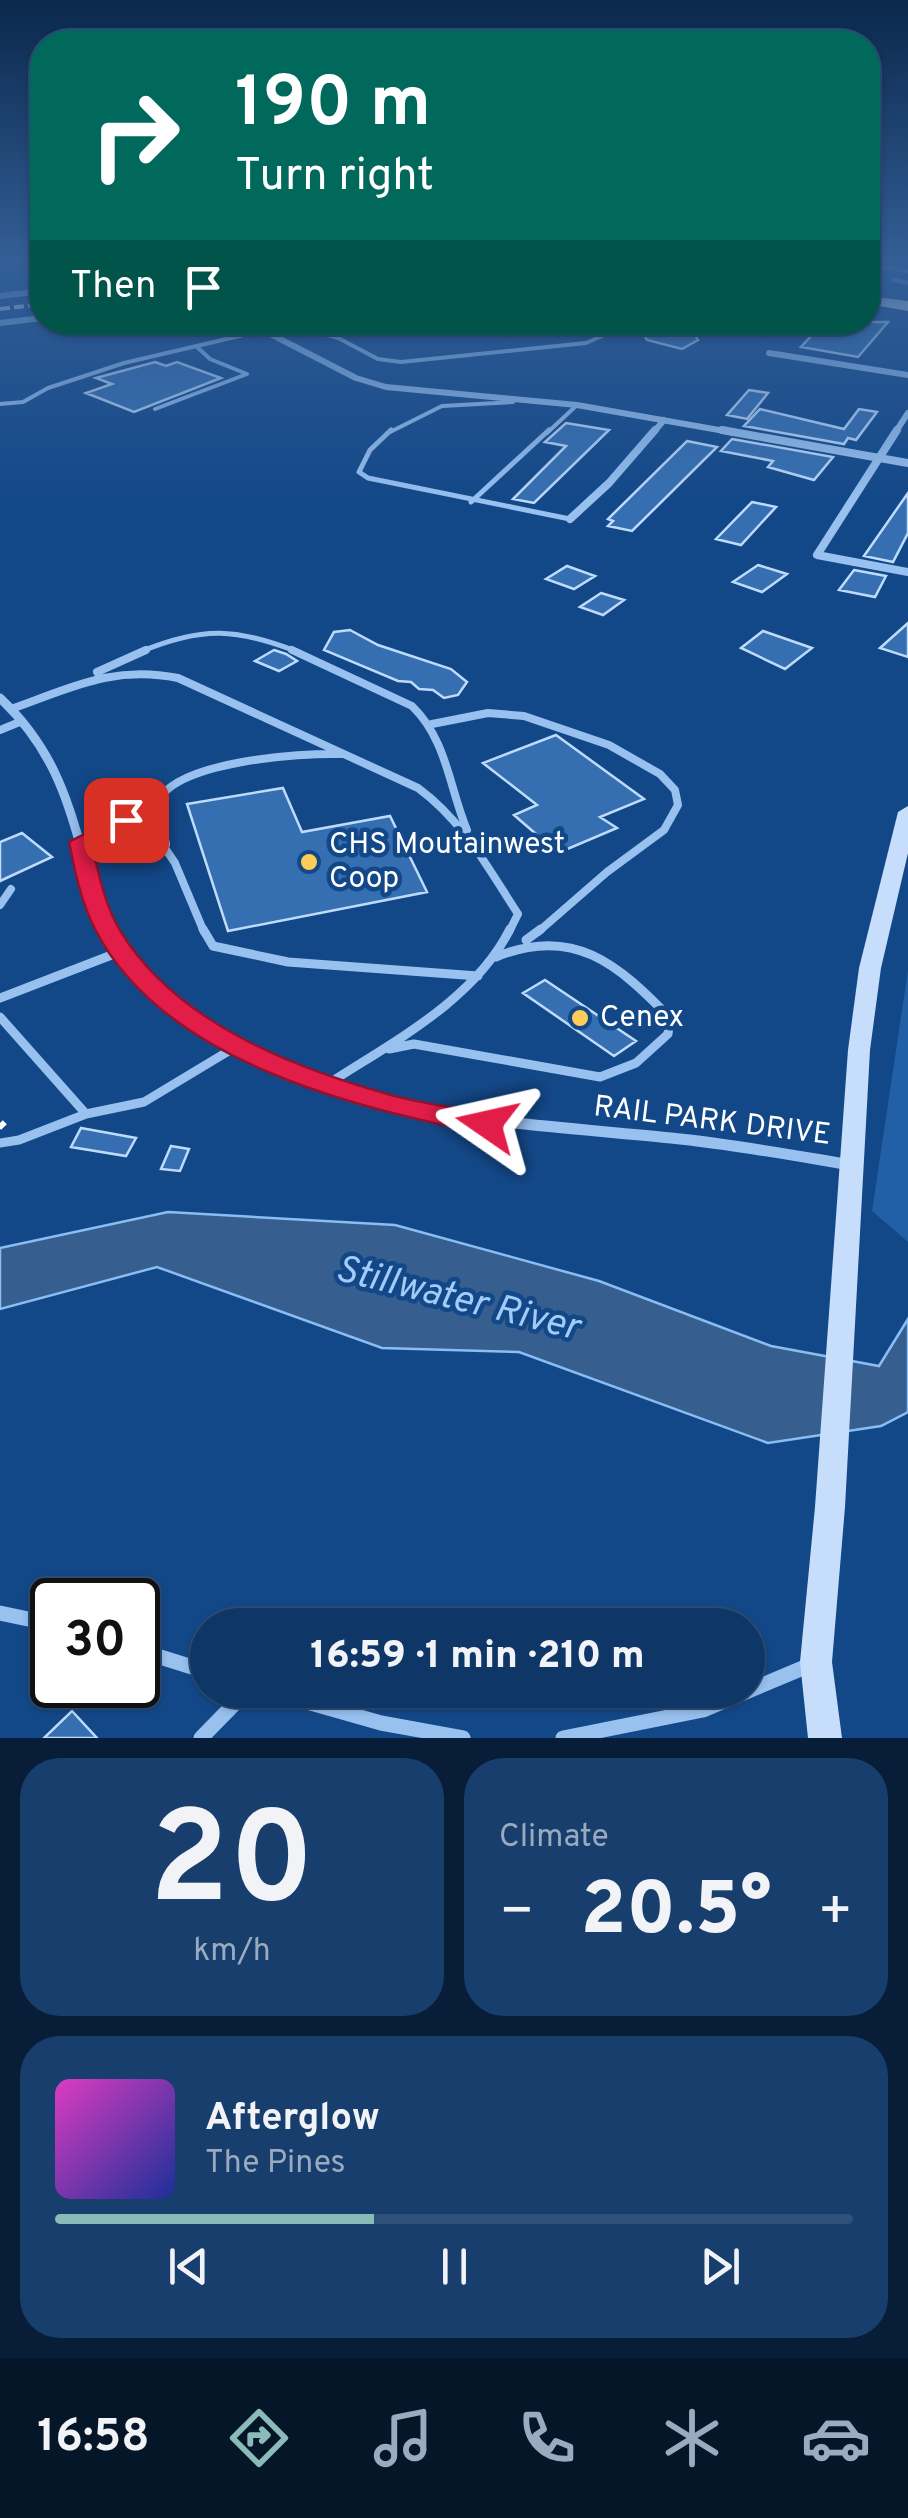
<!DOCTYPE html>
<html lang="en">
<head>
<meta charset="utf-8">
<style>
	:root { --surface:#0e3666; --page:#173e6c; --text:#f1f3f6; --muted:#9babbf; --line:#2e507a; --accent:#8bbbb9 }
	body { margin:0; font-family:Overpass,sans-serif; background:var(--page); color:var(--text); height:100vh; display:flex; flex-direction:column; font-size:38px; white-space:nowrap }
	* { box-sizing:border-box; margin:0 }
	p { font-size:32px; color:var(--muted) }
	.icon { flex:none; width:55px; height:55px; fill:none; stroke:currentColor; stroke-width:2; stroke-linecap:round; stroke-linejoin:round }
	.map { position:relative; height:1738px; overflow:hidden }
	.drawer { display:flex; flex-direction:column; gap:20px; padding:20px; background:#081e38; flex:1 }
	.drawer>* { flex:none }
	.top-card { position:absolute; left:30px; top:30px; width:850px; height:305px; border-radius:40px; box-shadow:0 2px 8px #0004,0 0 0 2px var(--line); background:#00695c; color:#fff; overflow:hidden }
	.speed { position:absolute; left:30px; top:1578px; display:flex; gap:20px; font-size:50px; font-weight:700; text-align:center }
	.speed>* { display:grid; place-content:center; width:130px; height:130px; border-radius:50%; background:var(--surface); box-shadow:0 2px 8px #0004,0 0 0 2px var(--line); line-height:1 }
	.speed .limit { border:5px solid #111; border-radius:15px; background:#fff; color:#111 }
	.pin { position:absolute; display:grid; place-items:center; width:85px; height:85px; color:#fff; margin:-42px; border-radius:20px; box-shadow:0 5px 15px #0006 }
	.me { position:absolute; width:110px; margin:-55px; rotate:281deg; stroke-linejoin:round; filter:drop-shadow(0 0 8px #0008) }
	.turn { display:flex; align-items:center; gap:35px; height:210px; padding:0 40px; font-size:45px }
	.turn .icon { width:130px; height:130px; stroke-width:2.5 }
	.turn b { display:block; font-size:70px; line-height:85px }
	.then { display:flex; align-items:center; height:95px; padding:0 40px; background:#0003; gap:20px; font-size:38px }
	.big { font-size:75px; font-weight:800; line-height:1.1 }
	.drawer .card { flex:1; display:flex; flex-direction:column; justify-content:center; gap:15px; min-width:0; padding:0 35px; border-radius:40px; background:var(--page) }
	.drawer .dial { align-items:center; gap:0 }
	.dial b { font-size:130px; line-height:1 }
	.song { display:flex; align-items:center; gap:30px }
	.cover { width:120px; height:120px; border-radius:15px; background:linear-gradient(135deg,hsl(310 70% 55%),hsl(230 70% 35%)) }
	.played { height:10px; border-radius:5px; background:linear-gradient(90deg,var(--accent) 40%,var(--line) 40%) }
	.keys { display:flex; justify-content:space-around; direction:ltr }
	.heat { display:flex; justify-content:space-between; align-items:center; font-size:55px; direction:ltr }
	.drawer .tiles { flex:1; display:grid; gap:20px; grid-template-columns:1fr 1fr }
	.card:last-child { grid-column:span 2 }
	.trip { position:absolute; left:190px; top:1608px; width:575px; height:100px; border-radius:50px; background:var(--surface); box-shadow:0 2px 8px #0004,0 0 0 2px var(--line); font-weight:800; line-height:100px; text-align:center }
	.tab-bar { display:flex; height:160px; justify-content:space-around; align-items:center; background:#061629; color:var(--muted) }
	.tab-bar .icon { width:70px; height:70px }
	.tab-bar .on { color:var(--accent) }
	.tab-bar b { font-size:45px; color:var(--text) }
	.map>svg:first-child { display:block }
	.green { fill:#215fa7 }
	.water { fill:#365e8e; stroke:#89bdf3; stroke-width:2.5 }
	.building { fill:#366fb1; stroke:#bedbfc; stroke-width:2.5 }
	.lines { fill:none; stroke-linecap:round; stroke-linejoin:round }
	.service-far3 { stroke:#98c1f0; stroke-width:4 }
	.service-far2 { stroke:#98c1f0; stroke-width:5 }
	.service-far1 { stroke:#98c1f0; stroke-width:8 }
	.service { stroke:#98c1f0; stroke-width:9 }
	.minor-far4 { stroke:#98c1f0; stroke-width:6 }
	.minor-far3 { stroke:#98c1f0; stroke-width:8 }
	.minor-far2 { stroke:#98c1f0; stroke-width:9 }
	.minor-far1 { stroke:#98c1f0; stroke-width:11 }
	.minor { stroke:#98c1f0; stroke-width:15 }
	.secondary { fill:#c6defb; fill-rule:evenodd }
	.trunk { fill:#f0f6ff; fill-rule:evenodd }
	.rail-far1 { stroke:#fff; stroke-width:4; stroke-dasharray:10 4; stroke-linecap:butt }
	.rail { stroke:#fff; stroke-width:8; stroke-dasharray:21 9; stroke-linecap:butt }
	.route { fill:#e11d48; stroke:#92132f; stroke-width:2.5 }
	.poi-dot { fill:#ffcc57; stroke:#134888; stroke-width:4 }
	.labels { text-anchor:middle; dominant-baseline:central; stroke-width:9; stroke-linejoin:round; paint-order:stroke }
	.poi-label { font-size:30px; fill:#fff; stroke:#134888; text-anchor:start }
	.street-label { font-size:30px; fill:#fff; stroke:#134888 }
	.near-water-label { font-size:38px; font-style:italic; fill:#a3cbf8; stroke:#134888 }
</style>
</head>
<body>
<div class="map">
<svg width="908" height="1738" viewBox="0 0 908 1738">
	<rect width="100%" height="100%" fill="#134888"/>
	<path class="green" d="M908,970V1242L872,1211Z"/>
	<path class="water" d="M168,1212L395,1225L599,1281L771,1346L879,1366L908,1319V1412L881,1426L768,1443L519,1352L382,1348L157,1267L0,1309V1248Z"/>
	<path class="building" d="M636,322H687L698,340L682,349L647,340Z
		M824,322H888L858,357L801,347Z
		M155,362L166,366L177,362L221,378L134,412L86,393L112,384L96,378Z
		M749,390L768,393L747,419L727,415Z
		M760,409L844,429L859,409L877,412L856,440L848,438L844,444L744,426Z
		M566,423L609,430L534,503L513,499L566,446L545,442Z
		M732,439L833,457L814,480L768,467L773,461L721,451Z
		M687,441L717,447L632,531L608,526L613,521L608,519Z
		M908,493V533L893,562L864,556Z
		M752,502L776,507L741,545L716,539Z
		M758,565L787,574L762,592L733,582Z
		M567,566L595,576L574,589L546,579Z
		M854,570L886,576L875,597L839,590Z
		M601,593L624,600L603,615L580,607Z
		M908,623V657L880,648Z
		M350,630L378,645L451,669L467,682L458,695L444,698L433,690L419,689L411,682L398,681L324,650L334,632Z
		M763,631L812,648L785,669L741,648Z
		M274,650L286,654L297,661L279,671L255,661Z
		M556,735L644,799L600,817L617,828L558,853L514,815L537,805L483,763Z
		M283,788L302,832L390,816L427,892L228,931L187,804Z
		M22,833L52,857L0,881V842Z
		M545,980L636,1041L614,1056L523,993Z
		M81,1128L136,1138L126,1156L71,1147Z
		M171,1146L189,1149L180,1171L161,1169Z
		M72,1711L97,1738H44Z"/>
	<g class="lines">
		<path class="service-far3" d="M868,265L908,271
			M894,280L908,283
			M280,322L338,338L378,359L401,362L586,343L602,336L594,322
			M338,338L335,335L342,332L415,322
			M0,404L23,402L48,388L124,363L261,331
			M155,409L247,374L210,359L196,346
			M388,433L442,406L513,402
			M547,433L577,405"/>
		<path class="service-far2" d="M391,430L370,450L359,472L368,478L570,519
			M471,502L549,430
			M140,652C202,626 237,628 298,652"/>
		<path class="service-far1" d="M292,650L412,706C447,740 449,787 467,830
			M97,672L146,650
			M11,709C71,688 112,665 178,678L418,788C463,821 488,868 518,914L509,932
			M432,724L488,713L524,716L609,745L660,774L675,790L678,805L664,830L607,872L538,932
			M0,730L22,721
			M101,835L162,790
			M90,838L138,834L159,839L175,863L204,932
			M166,844L157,804C172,761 301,753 341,754
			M0,905L11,889"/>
		<path class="service" d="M203,929L213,946L288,962L478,976
			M526,940L541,929
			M0,998L122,951
			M0,1017L86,1114
			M389,1049L414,1044L600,1077L636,1063L668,1034L670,1018C618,964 573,925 496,957
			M328,1084C392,1042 474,1001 510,929
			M0,1143L19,1140L86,1114L144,1102L237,1046"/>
		<path class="minor-far4" d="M0,296L42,291
			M247,322L356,378L386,387L577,405L736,433
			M0,323L42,318
			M769,353L908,375
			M653,433L664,420
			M895,433L908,413"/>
		<path class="minor-far3" d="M722,430L908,463
			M897,430L817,555L908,572
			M570,519L609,483L655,430"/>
		<path class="minor-far2" d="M0,698C77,771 71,843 110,932"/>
		<path class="minor-far1" d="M109,929C131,973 169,1004 210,1029C358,1120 504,1121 671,1138C732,1144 791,1155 851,1165"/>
		<path class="minor" d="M0,1613L52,1624
			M138,1650L208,1672
			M265,1690L381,1723L463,1738
			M201,1738L248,1690
			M563,1738L703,1710L810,1665"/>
		<path class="secondary" d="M908,806V853L881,968L870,1050L845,1507L832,1662L842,1738H808L800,1662L815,1507L848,1050L859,968L898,812Z"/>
		<path class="trunk" d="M868,296L908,301V311L868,304Z"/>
		<path class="rail-far1" d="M0,309L42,304"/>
		<path class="rail" d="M0,1123L4,1127"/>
	</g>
	<linearGradient id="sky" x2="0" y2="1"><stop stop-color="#0a284b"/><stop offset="0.52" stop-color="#335e96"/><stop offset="1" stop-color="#335e96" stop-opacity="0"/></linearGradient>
	<rect width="908" height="502" fill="url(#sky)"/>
	<path class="route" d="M126,813L133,815L136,820C125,834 109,839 92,845C99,875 105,906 121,932C177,1023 294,1068 391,1095C426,1105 462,1107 496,1117L500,1124L496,1131L487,1134C354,1108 162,1061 95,929C81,902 75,872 69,842Z"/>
	<g class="poi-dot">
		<circle cx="309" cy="862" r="10"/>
		<circle cx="580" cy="1018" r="10"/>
	</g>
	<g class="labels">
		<g class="poi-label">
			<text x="329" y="845">CHS Moutainwest<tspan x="329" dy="34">Coop</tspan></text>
			<text x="600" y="1018">Cenex</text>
		</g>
		<g class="street-label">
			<text transform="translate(712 1122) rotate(7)">RAIL PARK DRIVE</text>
		</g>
		<g class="near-water-label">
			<text transform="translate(457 1300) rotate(14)">Stillwater River</text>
		</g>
	</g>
</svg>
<div class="speed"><div class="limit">30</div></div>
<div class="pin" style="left:126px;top:820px;background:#d93025"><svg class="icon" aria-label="arrive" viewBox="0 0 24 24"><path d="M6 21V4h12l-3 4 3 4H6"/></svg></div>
<svg class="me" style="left:487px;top:1124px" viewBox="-20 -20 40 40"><path d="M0-17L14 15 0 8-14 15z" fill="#e11d48" stroke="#fff" stroke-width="4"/></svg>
<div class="trip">16:59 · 1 min · 210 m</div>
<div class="top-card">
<div class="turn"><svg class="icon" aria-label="right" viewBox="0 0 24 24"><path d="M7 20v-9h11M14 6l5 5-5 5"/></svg><div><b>190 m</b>Turn right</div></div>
<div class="then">Then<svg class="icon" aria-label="arrive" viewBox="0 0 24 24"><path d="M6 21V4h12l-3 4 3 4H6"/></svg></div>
</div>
</div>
<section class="drawer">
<div class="tiles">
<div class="card dial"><b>20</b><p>km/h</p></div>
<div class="card"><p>Climate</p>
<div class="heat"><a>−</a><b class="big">20.5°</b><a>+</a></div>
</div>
<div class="card">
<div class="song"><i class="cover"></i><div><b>Afterglow</b><p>The Pines</p></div></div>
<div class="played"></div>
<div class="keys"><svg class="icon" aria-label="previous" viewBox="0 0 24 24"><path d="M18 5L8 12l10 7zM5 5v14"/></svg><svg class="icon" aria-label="pause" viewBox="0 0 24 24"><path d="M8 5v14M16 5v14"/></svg><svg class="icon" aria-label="next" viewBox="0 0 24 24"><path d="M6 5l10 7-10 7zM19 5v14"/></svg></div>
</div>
</div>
</section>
<nav class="tab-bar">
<b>16:58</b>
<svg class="icon on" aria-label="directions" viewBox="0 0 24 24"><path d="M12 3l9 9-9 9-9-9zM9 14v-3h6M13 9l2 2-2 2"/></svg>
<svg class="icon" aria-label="music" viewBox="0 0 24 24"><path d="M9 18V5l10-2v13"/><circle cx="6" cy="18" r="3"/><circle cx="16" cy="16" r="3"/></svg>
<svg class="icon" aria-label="phone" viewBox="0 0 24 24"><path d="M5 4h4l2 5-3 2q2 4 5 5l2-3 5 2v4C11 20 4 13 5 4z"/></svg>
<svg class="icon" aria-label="climate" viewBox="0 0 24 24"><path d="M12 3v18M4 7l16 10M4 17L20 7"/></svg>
<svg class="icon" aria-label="car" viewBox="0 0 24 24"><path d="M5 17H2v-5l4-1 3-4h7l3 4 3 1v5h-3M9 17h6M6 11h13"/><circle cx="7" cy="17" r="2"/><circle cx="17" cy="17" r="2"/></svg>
</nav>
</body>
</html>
